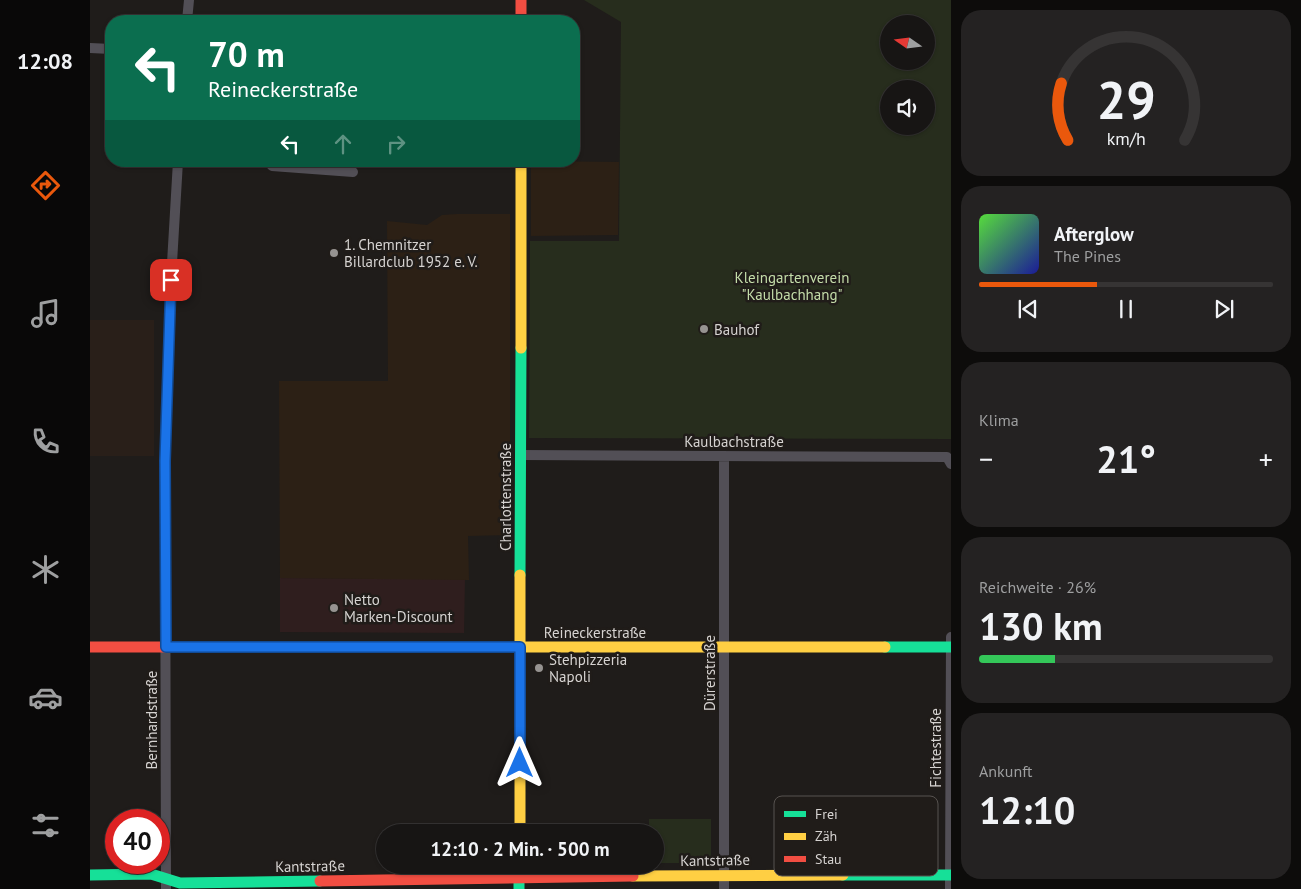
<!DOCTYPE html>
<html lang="de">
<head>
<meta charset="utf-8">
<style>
	:root { --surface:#171514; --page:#242222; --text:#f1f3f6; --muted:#9e9fa0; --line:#363434; --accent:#ea580c }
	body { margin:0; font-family:"PT Sans",sans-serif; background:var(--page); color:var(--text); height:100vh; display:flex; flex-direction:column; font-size:19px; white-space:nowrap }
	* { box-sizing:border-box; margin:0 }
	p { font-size:16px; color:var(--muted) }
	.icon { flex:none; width:28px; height:28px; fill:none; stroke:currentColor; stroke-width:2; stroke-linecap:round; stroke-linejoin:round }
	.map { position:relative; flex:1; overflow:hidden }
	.sheet { display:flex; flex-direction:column; gap:10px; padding:10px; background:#0d0c0b; width:350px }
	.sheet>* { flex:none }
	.top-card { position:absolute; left:15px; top:15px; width:475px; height:152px; border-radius:20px; box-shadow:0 1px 4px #0004,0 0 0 1px var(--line); background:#0b6e4f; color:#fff; overflow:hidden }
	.needle { width:32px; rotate:284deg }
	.tools { position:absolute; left:790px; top:15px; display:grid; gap:10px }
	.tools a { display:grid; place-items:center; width:55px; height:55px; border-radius:50%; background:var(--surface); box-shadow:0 1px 4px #0004,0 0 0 1px var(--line); font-size:25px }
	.speed { position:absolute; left:15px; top:809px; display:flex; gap:10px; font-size:25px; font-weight:700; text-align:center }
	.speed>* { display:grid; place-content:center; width:65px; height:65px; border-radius:50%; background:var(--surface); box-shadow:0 1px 4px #0004,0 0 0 1px var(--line); line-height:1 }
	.speed .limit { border:8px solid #d22; background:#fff; color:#111 }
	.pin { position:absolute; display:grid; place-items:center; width:42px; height:42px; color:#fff; margin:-21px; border-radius:10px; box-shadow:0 2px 8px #0006 }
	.me { position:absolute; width:55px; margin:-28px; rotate:0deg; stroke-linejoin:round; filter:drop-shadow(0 0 4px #0008) }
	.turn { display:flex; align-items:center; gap:18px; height:105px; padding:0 20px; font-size:22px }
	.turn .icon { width:65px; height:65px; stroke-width:2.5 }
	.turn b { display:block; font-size:35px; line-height:42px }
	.lanes { display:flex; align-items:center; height:48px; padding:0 20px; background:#0003; justify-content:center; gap:25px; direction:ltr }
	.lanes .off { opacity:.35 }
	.big { font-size:38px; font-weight:800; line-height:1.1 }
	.sheet .tile { flex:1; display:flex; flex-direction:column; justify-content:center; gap:8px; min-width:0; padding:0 18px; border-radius:20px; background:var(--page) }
	.sheet .dial { align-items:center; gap:0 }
	.dial svg { height:130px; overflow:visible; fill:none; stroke:var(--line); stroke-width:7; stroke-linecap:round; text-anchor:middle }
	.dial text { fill:var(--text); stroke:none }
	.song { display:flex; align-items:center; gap:15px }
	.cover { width:60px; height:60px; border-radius:8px; background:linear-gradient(135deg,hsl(110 70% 55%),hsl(240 70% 35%)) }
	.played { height:5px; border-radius:2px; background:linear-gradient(90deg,var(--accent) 40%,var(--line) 40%) }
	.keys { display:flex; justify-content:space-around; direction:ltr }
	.heat { display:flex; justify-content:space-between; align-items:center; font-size:28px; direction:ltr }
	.charge { height:8px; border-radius:4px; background:linear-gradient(90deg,#34c759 26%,var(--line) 0) }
	.trip { position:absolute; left:286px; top:824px; width:288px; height:50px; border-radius:25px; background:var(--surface); box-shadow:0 1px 4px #0004,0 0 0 1px var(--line); font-weight:800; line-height:50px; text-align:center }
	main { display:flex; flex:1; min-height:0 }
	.dock { display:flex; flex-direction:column; width:90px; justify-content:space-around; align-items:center; background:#090808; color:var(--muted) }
	.dock .icon { width:35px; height:35px }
	.dock .active { color:var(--accent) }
	.dock b { font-size:22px; color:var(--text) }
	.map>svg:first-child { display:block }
	.commercial { fill:#2f1e1e }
	.industrial { fill:#2c2015 }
	.built { fill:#291f19 }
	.green { fill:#272d1d; fill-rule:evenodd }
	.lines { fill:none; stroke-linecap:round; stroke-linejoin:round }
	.street { stroke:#524f56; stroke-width:10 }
	.fast { stroke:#16e098; stroke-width:11 }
	.slow { stroke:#ffcf43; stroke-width:11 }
	.jam { stroke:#f24e42; stroke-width:11 }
	.route-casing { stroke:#114b97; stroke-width:12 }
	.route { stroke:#1a73e8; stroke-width:9 }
	.poi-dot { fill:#969391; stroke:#201c19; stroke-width:2 }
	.labels { text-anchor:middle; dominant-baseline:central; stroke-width:5; stroke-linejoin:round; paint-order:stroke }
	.poi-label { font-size:15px; fill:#d6d3d1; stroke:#201c19; text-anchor:start }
	.park-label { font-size:15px; fill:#c4dca9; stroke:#201c19 }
	.street-label { font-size:15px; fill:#d6d3d1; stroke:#201c19 }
	.key { fill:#201c19; stroke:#575350; stroke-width:1 }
	.key-label { font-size:14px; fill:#d6d3d1 }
</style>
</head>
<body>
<main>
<nav class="dock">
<b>12:08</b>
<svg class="icon active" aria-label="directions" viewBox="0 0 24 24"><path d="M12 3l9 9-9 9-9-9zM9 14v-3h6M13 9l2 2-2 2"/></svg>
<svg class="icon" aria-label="music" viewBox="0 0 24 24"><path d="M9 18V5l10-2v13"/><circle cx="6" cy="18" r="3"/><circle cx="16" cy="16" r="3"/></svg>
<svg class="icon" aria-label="phone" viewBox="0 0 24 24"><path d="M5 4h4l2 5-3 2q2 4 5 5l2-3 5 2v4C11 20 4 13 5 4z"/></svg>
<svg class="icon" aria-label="climate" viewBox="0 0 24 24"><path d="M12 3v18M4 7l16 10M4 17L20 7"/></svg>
<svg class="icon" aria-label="car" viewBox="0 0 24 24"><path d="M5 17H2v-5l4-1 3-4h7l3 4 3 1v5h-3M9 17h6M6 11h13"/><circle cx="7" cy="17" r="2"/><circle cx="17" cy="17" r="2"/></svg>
<svg class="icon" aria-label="filters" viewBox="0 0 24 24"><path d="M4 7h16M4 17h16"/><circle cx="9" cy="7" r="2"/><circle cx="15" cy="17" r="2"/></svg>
</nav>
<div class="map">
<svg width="861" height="889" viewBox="0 0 861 889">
	<rect width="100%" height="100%" fill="#1f1c1a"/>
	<path class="commercial" d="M190,578L375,579L374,633L190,632Z"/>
	<path class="industrial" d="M441,161L529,162L528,235L441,236Z
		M367,214H420V535L378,536L379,580L190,578L189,381H298L297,221L337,225L352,215Z"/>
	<path class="built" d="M0,320H64V456H0Z"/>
	<path class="green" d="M494,0H861V439L439,438L440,241H529L531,22ZM799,24H836V61H799ZM799,89H836V126H799Z
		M559,819H621V860L617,863H565V832H559Z"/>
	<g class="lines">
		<path class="street" d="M97,21L99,0
			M0,48L21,49
			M178,161L182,166L263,172
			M430,455L857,457L861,464
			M634,456V889
			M76,889L75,461L81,280L88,161
			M860,889L861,637"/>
		<path class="fast" d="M430,575L431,348
			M795,647H861
			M429,865V889
			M0,875L61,874L90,883L230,881
			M753,875H861"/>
		<path class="slow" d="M431,348V161
			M408,647H795
			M430,832V575
			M543,876L753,875"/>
		<path class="jam" d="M431,0V21
			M0,647H408
			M230,881L543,876"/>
	</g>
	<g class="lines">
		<defs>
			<path id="route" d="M81,280L75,461L76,647H430V763"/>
		</defs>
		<use href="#route" class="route-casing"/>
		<use href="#route" class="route"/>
	</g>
	<g class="poi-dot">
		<circle cx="244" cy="253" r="5"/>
		<circle cx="614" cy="329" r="5"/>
		<circle cx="244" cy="608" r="5"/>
		<circle cx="449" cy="668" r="5"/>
	</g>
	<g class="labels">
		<g class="poi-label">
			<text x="254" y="244">1. Chemnitzer<tspan x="254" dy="17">Billardclub 1952 e. V.</tspan></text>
			<text x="624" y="329">Bauhof</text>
			<text x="254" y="599">Netto<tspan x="254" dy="17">Marken-Discount</tspan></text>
			<text x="459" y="659">Stehpizzeria<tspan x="459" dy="17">Napoli</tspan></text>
		</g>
		<g class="park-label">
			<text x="702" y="277">Kleingartenverein<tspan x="702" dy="17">"Kaulbachhang"</tspan></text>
		</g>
		<g class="street-label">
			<text x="644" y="441">Kaulbachstraße</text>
			<text transform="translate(415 497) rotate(-90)">Charlottenstraße</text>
			<text x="505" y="632">Reineckerstraße</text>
			<text transform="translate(619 673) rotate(-90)">Dürerstraße</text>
			<text transform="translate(61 720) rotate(-90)">Bernhardstraße</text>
			<text transform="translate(845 748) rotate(-90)">Fichtestraße</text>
			<text transform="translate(625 860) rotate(-1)">Kantstraße</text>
			<text transform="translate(220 866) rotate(-1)">Kantstraße</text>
		</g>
	</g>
	<rect x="684" y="796" width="164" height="80" rx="8" class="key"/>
	<rect x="694" y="811" width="22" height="6" fill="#16e098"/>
	<rect x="694" y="833" width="22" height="7" fill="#ffcf43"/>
	<rect x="694" y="856" width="22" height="6" fill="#f24e42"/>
	<g class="key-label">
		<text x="725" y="819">Frei</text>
		<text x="725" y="841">Zäh</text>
		<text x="725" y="864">Stau</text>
	</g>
</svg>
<div class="tools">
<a><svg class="needle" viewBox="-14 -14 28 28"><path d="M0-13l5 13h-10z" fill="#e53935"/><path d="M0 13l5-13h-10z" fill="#9e9fa0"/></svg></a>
<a><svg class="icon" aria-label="sound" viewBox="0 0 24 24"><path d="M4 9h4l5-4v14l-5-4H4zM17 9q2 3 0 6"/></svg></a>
</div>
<div class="speed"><div class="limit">40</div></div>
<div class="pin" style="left:81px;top:280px;background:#d93025"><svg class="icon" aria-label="arrive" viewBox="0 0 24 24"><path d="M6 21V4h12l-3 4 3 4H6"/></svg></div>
<svg class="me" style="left:430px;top:763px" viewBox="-20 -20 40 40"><path d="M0-17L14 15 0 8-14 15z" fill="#1a73e8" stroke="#fff" stroke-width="4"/></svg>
<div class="trip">12:10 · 2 Min. · 500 m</div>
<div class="top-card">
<div class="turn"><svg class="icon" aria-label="left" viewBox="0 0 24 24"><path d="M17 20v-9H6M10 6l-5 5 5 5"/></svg><div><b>70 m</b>Reineckerstraße</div></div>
<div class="lanes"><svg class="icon" aria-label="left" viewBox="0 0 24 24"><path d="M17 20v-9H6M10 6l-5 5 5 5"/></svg><svg class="icon off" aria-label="ahead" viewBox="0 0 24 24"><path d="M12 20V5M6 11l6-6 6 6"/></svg><svg class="icon off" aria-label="right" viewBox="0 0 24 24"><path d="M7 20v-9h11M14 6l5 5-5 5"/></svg></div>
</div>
</div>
<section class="sheet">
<div class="tile dial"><svg viewBox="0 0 100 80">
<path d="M14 69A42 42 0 1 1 86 69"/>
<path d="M14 69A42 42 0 0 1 10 34" stroke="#ea580c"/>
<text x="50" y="56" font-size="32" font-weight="700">29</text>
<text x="50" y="72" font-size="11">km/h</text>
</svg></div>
<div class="tile">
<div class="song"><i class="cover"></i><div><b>Afterglow</b><p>The Pines</p></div></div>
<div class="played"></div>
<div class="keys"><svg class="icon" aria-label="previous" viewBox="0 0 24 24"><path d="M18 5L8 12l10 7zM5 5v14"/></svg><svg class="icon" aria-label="pause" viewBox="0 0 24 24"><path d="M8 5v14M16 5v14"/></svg><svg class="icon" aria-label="next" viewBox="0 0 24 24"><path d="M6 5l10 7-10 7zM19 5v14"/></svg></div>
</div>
<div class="tile"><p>Klima</p>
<div class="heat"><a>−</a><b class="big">21°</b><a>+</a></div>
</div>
<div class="tile"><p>Reichweite · 26%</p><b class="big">130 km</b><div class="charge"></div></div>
<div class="tile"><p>Ankunft</p><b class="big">12:10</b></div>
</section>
</main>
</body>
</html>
